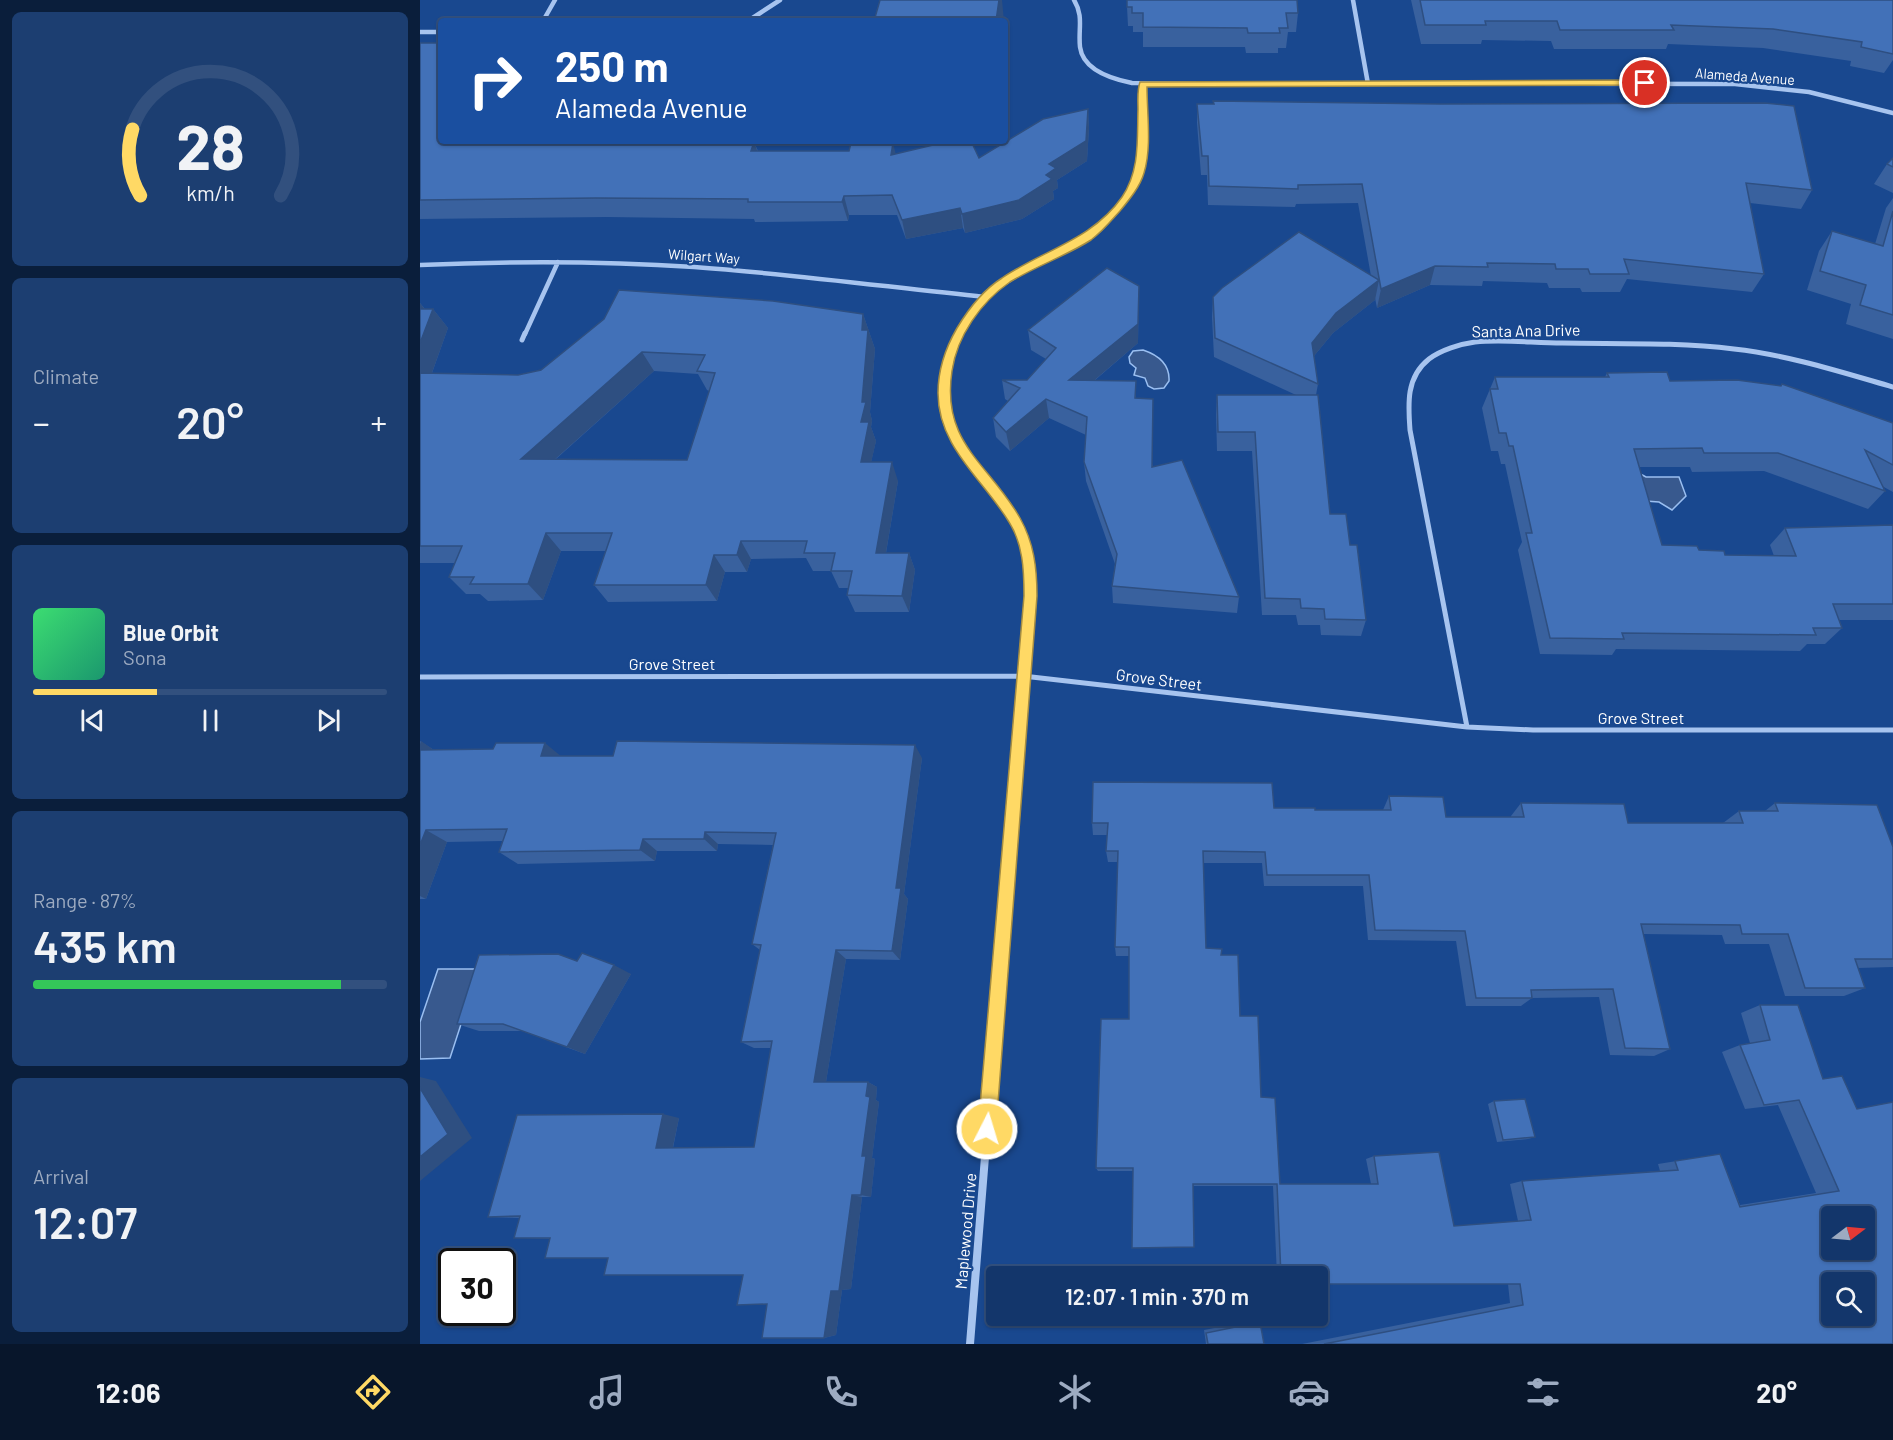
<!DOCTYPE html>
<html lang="en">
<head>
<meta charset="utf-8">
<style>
	:root { --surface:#13366b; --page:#1c3e71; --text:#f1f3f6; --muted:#9dabc1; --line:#32507e; --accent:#ffd965 }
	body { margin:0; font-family:Barlow,sans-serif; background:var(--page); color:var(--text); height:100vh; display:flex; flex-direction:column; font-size:22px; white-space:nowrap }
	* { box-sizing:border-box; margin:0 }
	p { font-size:20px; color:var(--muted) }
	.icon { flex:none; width:33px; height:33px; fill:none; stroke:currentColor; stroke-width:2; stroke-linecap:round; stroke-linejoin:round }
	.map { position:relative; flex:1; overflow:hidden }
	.details { display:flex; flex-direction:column; gap:12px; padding:12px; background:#0a1e3b; width:420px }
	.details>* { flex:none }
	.top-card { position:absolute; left:18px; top:18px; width:570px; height:126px; border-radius:6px; box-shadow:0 2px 4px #0004,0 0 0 2px var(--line); background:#1a4fa0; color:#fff; overflow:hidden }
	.needle { width:39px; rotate:74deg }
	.tools { position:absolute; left:1401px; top:1206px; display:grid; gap:12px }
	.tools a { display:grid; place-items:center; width:54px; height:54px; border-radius:6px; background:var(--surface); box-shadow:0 2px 4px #0004,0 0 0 2px var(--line); font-size:30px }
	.speed { position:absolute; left:18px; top:1248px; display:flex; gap:12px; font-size:30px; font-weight:700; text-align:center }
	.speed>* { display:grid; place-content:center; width:78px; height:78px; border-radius:50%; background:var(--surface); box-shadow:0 2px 4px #0004,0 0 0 2px var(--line); line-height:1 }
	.speed .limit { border:3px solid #111; border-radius:9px; background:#fff; color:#111 }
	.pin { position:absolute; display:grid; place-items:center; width:51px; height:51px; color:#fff; margin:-26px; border:3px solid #fff; border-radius:50%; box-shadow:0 2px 6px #0007 }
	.me { position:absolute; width:66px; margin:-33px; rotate:5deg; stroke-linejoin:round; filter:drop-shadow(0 0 4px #0008) }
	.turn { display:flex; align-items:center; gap:21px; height:126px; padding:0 18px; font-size:27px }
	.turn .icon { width:78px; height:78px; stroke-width:2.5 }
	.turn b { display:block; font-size:42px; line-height:51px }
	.big { font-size:45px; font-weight:600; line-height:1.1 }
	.details .widget { flex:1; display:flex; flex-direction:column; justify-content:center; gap:9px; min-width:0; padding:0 21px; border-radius:9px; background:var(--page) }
	.details .dial { align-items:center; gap:0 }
	.dial svg { height:156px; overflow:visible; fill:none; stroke:var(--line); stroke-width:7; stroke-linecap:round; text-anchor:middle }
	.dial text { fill:var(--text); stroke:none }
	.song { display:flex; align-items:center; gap:18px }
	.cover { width:72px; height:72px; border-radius:9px; background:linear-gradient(135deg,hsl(140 70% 55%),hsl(160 70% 35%)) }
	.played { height:6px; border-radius:3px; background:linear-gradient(90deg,var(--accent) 35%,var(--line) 35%) }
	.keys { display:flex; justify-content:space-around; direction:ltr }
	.heat { display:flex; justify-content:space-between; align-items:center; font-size:33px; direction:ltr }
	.charge { height:9px; border-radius:4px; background:linear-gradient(90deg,#34c759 87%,var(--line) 0) }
	.trip { position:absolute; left:566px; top:1266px; width:342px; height:60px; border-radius:6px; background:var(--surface); box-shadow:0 2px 4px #0004,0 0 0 2px var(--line); font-weight:600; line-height:60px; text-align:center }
	.menu { display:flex; height:96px; justify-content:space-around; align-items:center; background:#08162b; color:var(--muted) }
	.menu .icon { width:42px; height:42px }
	.menu .selected { color:var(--accent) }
	.menu b { font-size:27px; color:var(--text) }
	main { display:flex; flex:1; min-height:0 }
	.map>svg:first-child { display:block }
	.water { fill:#38598e; stroke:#9abff1; stroke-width:1.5 }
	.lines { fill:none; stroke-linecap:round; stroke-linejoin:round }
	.minor-far2 { stroke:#a7c4ef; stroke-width:4.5 }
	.minor-far1 { stroke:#a7c4ef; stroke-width:5 }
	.minor { stroke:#a7c4ef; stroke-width:8 }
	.wall { fill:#39619e; fill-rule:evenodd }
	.shaded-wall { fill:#2e4f81 }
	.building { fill:#4271b8; stroke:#2e4f81; stroke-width:1.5; fill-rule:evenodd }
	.route { fill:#ffd965; stroke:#a68d42; stroke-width:1.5 }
	.labels { text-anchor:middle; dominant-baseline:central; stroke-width:4.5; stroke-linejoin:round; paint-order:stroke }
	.far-street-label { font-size:14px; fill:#fff; stroke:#19488f }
	.street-label { font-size:16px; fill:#fff; stroke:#19488f }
</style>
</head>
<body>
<main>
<section class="details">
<div class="widget dial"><svg viewBox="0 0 100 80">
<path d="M14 69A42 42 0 1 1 86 69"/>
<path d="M14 69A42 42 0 0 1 10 35" stroke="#ffd965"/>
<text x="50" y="56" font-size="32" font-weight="700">28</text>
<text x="50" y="72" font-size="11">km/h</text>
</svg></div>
<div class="widget"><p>Climate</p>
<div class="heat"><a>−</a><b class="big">20°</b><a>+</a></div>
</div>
<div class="widget">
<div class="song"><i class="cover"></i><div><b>Blue Orbit</b><p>Sona</p></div></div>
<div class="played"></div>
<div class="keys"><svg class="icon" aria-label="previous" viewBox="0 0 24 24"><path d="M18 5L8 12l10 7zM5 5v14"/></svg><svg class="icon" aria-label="pause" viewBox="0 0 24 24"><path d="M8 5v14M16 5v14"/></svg><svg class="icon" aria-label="next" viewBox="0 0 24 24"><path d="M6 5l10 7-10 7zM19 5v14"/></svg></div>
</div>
<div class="widget"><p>Range · 87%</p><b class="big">435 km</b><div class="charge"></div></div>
<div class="widget"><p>Arrival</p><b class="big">12:07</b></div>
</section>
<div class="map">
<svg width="1473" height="1344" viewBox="0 0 1473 1344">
	<rect width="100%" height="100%" fill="#19488f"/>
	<path class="water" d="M723,350C738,355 750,364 749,381L744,388L734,389L728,386L725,378L714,375L716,368L710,363L709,357L713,351Z
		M1215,471L1226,477H1259L1266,496L1252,510L1239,502L1225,501Z
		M18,969H59L30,1058L0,1059V1022Z"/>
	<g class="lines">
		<path class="minor-far2" d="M654,0C664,16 658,29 660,47C663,70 692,79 712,83L1315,84L1389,92L1473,113
			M933,0L948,84
			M123,21L135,0
			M328,21L360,0
			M0,32H21
			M0,265C91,261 183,261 274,267C371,274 468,287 565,297
			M105,334L138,262
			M539,334C549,317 562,301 577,289C621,254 700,235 718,175C726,146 723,115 723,84"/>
		<path class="minor-far1" d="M540,333C507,392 531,439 569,487C580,501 593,514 600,531C617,571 608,617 605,658C602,696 599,734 596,772
			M102,340L105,333
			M0,677L603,676L1047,727L1113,730H1473
			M1047,727L990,430C988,404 986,377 1009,359C1021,350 1040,344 1055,342C1083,339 1114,343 1142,343C1199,344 1257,342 1314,349C1368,355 1421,372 1473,387"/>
		<path class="minor" d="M550,1344L596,770"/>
	</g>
	<path class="wall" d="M991,0H1473V60L1464,73L1430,66L1431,61L1343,48L1248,44L1246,49H1134L1131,41L1062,40L1061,44H1001Z
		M707,7L878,13L876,32H868L866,48H858V53H826L825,47H723V32H713V26H708Z
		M0,43L21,141H312L334,142L338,151L476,154L559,158L668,109L669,128L667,161L637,180L638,188L633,191L634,199L602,219L545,233L543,228L486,239L477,215H429L428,221L335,222L334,219L187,217L0,219Z
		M777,104L1392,190L1381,209L1330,203L1344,274L1332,292L1207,279L1200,292H1162L1160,288H1129L1127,283L1063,281L1062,286L1010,285L957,308L955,298V300L913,333L894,356L898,384L896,395L910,514L930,545L946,620L941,636L901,635L900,625H878L876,615H842L832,451H797L796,414L797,395H876L794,357L792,317L793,297L951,276L938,203L876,204L875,207L788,205L787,175H781L777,123Z
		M1473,158V193L1454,184L1467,164Z
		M1473,198V339L1426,324L1431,304L1387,290L1399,251L1412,231L1455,244L1466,208Z
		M719,286L718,343L674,381H716V398L733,467L819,597L817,613L693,603L692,586L695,564L666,481L664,462L666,435L629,418L590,451L576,437L573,418L588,401L585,399L582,380H607L626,359L611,350L608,330Z
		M0,303L5,309H13L28,328L12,373L98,375L121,370L184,319L443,314L455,349L450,412L452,421L451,427L456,441L451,462L478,481L466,553H489L495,570L489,612H435L427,595L428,588H419L411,571H393L386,558L331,559L327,572H305L297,601L188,602L174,585L186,551H141L123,600L68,601L60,594H46L29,577L35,563H0ZM234,371L278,374L287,390L289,391L267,460L136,459Z
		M1187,373L1250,381L1473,423V492L1462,486L1465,491L1448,509L1344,471L1272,472L1270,467H1219L1242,545L1305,555L1354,556L1350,545L1365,528L1473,525V620H1419L1422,628L1405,644H1387L1380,651L1196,649L1192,655L1120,654L1098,550L1102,542L1085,464H1081L1078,451H1071L1062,408L1075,377H1185Z
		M0,741L14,750L142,756L502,758L484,894L488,899L480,960L426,959L406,1082H448L457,1087L456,1100L459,1102L452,1158L455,1159L451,1197H442L431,1289L422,1290L416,1335L404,1338L347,1304L323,1275L188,1258L130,1239L94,1238L100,1218L68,1217L259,1118L253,1148L334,1147L351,1048H334L321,1042L340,950L332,944L353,845L298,844L297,851H237L235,861L98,864L79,852L83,841L27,842L6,899H0Z
		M969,796L1026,817H1091V816L1101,803L1208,823H1303L1319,811H1345L1355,803L1473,847V967L1438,968L1445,988L1424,996H1365L1349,944H1305L1302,935L1223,934L1250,1049L1234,1056L1190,1055L1179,997L1112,998L1101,1006H1046L1036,941L948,940L943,886H844L842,863H783L786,948L801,955L820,1016L841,1097L860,1184H951L946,1159L954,1156L1034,1226L1098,1221L1090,1184L1102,1181L1240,1171L1238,1164L1300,1154L1320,1205L1396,1193L1358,1105L1325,1109L1302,1052L1320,1045L1330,1043L1321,1013L1340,1005H1378L1473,1344H882L1090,1303L1088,1284L897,1276H857L853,1186H773L713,1171H678L676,1168L709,1019V956H696L695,947L698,862H688L686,851L687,835H673L672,823L854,808L895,810H963Z
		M157,961L211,974L165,1054L102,1031H59L37,1024Z
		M1074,1101L1115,1137L1108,1139L1077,1142L1068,1104Z
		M836,1320L840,1322L844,1344H786L784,1330Z"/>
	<path class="shaded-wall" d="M579,0H582L584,21H576Z
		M668,109L669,128L667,161L637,180L638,188L633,191L634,199L602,219L545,233L542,214L626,175L629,164Z
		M334,142L341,161L331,151Z
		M473,143L478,163L471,155Z
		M424,196L429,215L428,221L422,202Z
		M540,208L543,228L486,239L482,220Z
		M1015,266L1010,285L957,308L961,289Z
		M959,280L955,300L913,333L889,362L892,343L916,313Z
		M719,286L718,343L651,400L649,380Z
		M0,303L10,316L13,309L28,328L5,392L0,386Z
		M443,314L455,349L450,412L452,421L451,427L456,441L447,481L441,462L442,330Z
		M222,352L234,371L115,477L101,459Z
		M626,399L629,418L590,451L586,432Z
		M472,462L478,481L463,570L456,553Z
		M126,533L141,551L123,600L108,584Z
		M321,541L331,559L327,572L317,555Z
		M489,553L495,570L489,612L482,596Z
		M294,555L305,572L297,601L286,585Z
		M1,741L21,755L0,751V744Z
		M125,743L142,757L121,756Z
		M495,745L502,758L484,894L488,899L480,960L472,951L476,888Z
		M6,830L27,842L6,899L0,896V845Z
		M285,832L298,844L297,851L284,839Z
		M223,839L237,851L235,861L220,850Z
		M416,950L426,959L405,1088L394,1082Z
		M194,965L211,974L165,1054L147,1047Z
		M0,1077L16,1081L52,1138L0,1181Z
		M448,1082L457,1087L456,1100L459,1102L452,1158L455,1159L451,1197L441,1195L442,1156Z
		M243,1114L259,1118L252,1151L236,1148Z
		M432,1195L442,1197L431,1289L422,1290L416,1335L404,1338L411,1291Z"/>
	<path class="building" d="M460,0H579L576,21H454Z
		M707,0H877L878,13H866L868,28H859L860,33H828L827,28L723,27V13H712V7H707Z
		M1000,0H1473V54L1441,47L1442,42L1353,29L1251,25L1254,30H1140L1137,21H1065L1066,25H1005Z
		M0,43H21V141L334,142L331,151H429L431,143H473L471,155L530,141H551L559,158L623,119L668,109L666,141L629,164L636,168L626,175L632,179L599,200L542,214L540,208L482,220L472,195L424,196L422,202H328V199L176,198L0,200Z
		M793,101L1021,104L1345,103L1374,106L1392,190L1326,183L1344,274L1204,259L1209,274H1170L1168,269H1136L1135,264L1067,263L1068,267L1015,266L961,289L942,184L878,185V189L789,186L788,156H782L777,104H794Z
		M1473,158V167L1467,164Z
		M1473,211V315L1440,305L1446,285L1400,271L1412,231L1463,246Z
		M879,232L959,280L916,313L892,343L898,384L795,338L793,297L802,288Z
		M687,268L719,286L718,324L649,380L716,381L715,398L733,399L732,467L762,460L819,597L692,586L697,554L664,462L667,417L626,399L586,432L573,418L600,388L582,380H607L636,348L608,330Z
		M199,290L353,301L443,314L442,330H448L442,402H446L441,422H449L441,462H472L456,553H489L482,596L427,595L432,571H411L415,553H384L387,541H321L317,555H294L286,585H174L192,533H126L108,584H50L54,577H29L42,546H0V373L98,375L121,370L184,319ZM222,352L285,355L277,371L295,373L267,460L101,459Z
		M0,309H13L0,343Z
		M1247,372L1250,381L1317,380L1361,386L1362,384L1473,423V465L1445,450L1465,491L1358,453H1284L1282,448L1214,449L1242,545L1277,546L1279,550L1304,551L1305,555L1376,556L1365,528L1473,525V604H1413L1422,628H1393L1396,635L1202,633L1204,639L1130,638L1106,533H1112L1093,446H1089L1086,433H1079L1070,389H1078L1075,377H1189L1187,373Z
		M797,395H898L910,514H926L930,545H937L946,620L905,619L904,609L881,608L880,599L845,598L835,432H798Z
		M197,741L495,745L476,888H481L472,951L416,950L394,1082H448L446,1096L450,1097L442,1156H446L441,1195H432L419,1291H411L404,1338H342L347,1304L317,1305L323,1275H184L188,1258H125L130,1238H94L100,1216L68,1217L97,1115L243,1114L236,1148L334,1147L352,1041L321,1042L341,945L332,944L356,833L285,832L284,839H223L220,850L79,852L87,829L6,830L0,845V750L73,749L76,743H125L121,756H193Z
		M673,782L852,783L854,808H895V810H971L969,796L1023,797L1026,817H1104L1101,803L1204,804L1208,823H1323L1319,811H1358L1355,803L1457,805L1473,847V959H1435L1445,988H1385L1368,934H1322L1320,925L1221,924L1250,1049L1205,1048L1193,989L1111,990L1112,998H1056L1045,931L955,930L949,875H847L845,852L783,851L786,948L802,949L801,955H818L820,1016H838L841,1097L855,1098L860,1184H958L954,1156L1019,1152L1034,1226L1111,1220L1102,1181L1258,1170L1255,1161L1300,1154L1320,1207L1419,1191L1379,1100L1344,1105L1320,1045L1350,1040L1340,1005H1378L1403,1079L1422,1076L1437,1109L1473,1102V1344H904L1103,1305L1100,1284H897V1276H861L857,1184H773L774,1247L712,1248L713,1168H676L681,1019H709V947H695L698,851H686L688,823H672ZM1412,1216H1444V1250H1412ZM1412,1282H1444V1316H1412Z
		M162,953L194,965L147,1047L83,1024H37L59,955L138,954L157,961Z
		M0,1088L28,1134L0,1157Z
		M1105,1099L1115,1137L1083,1140L1074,1101Z
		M840,1322L844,1344H788L786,1333Z"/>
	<path class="route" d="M1225,80L1228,81V85L727,87C727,114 732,147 724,173C720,187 709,200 700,211C691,221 682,232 671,240C646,256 616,266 590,282C561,302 537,336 532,371C521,444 569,463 600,518C614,543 617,568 617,596L576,1129L573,1135L567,1138L561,1135L558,1129L604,596C604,570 603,544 589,522C563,479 518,447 518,393C518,370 526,347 537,328C549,308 563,290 582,278C623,250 672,240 702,197C720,170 717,140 718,109C718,100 717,90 720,82Z"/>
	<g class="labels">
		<g class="far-street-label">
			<text transform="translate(1325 76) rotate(4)">Alameda Avenue</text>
			<text transform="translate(284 256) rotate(4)">Wilgart Way</text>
		</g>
		<g class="street-label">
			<text transform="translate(1106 330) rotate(-1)">Santa Ana Drive</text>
			<text x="252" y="663">Grove Street</text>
			<text transform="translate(739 679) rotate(7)">Grove Street</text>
			<text x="1221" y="717">Grove Street</text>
			<text transform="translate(545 1231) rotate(-85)">Maplewood Drive</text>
		</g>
	</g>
</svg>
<div class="tools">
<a><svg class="needle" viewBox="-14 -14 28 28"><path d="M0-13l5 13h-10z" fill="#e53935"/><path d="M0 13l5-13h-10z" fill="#9dabc1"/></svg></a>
<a><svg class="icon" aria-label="search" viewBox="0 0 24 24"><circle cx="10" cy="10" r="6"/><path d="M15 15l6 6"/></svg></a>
</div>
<div class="speed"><div class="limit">30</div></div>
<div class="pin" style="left:1225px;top:83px;background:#d93025"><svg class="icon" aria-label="arrive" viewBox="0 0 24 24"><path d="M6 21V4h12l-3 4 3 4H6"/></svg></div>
<svg class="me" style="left:567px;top:1129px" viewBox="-20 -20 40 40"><circle r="17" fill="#ffd965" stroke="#fff" stroke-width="3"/><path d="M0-11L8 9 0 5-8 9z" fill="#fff"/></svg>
<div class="trip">12:07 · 1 min · 370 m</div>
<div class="top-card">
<div class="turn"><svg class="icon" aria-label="right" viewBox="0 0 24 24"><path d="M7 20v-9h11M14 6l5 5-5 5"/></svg><div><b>250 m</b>Alameda Avenue</div></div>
</div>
</div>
</main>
<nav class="menu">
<b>12:06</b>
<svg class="icon selected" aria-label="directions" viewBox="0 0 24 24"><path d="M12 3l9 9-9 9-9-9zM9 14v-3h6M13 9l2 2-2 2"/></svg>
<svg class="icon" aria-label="music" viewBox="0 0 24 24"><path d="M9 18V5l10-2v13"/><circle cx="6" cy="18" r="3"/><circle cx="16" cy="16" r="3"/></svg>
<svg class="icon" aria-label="phone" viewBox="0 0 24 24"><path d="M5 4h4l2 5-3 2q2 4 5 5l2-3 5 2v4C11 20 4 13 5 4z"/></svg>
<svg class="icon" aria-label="climate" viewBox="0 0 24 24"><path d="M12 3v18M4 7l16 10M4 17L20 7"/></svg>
<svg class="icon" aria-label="car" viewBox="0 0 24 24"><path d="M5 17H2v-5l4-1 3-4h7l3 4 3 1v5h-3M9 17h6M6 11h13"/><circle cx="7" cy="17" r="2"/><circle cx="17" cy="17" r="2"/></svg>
<svg class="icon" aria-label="filters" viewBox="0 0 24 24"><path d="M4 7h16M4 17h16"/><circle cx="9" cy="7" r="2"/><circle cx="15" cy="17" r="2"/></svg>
<b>20°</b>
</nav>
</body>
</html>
